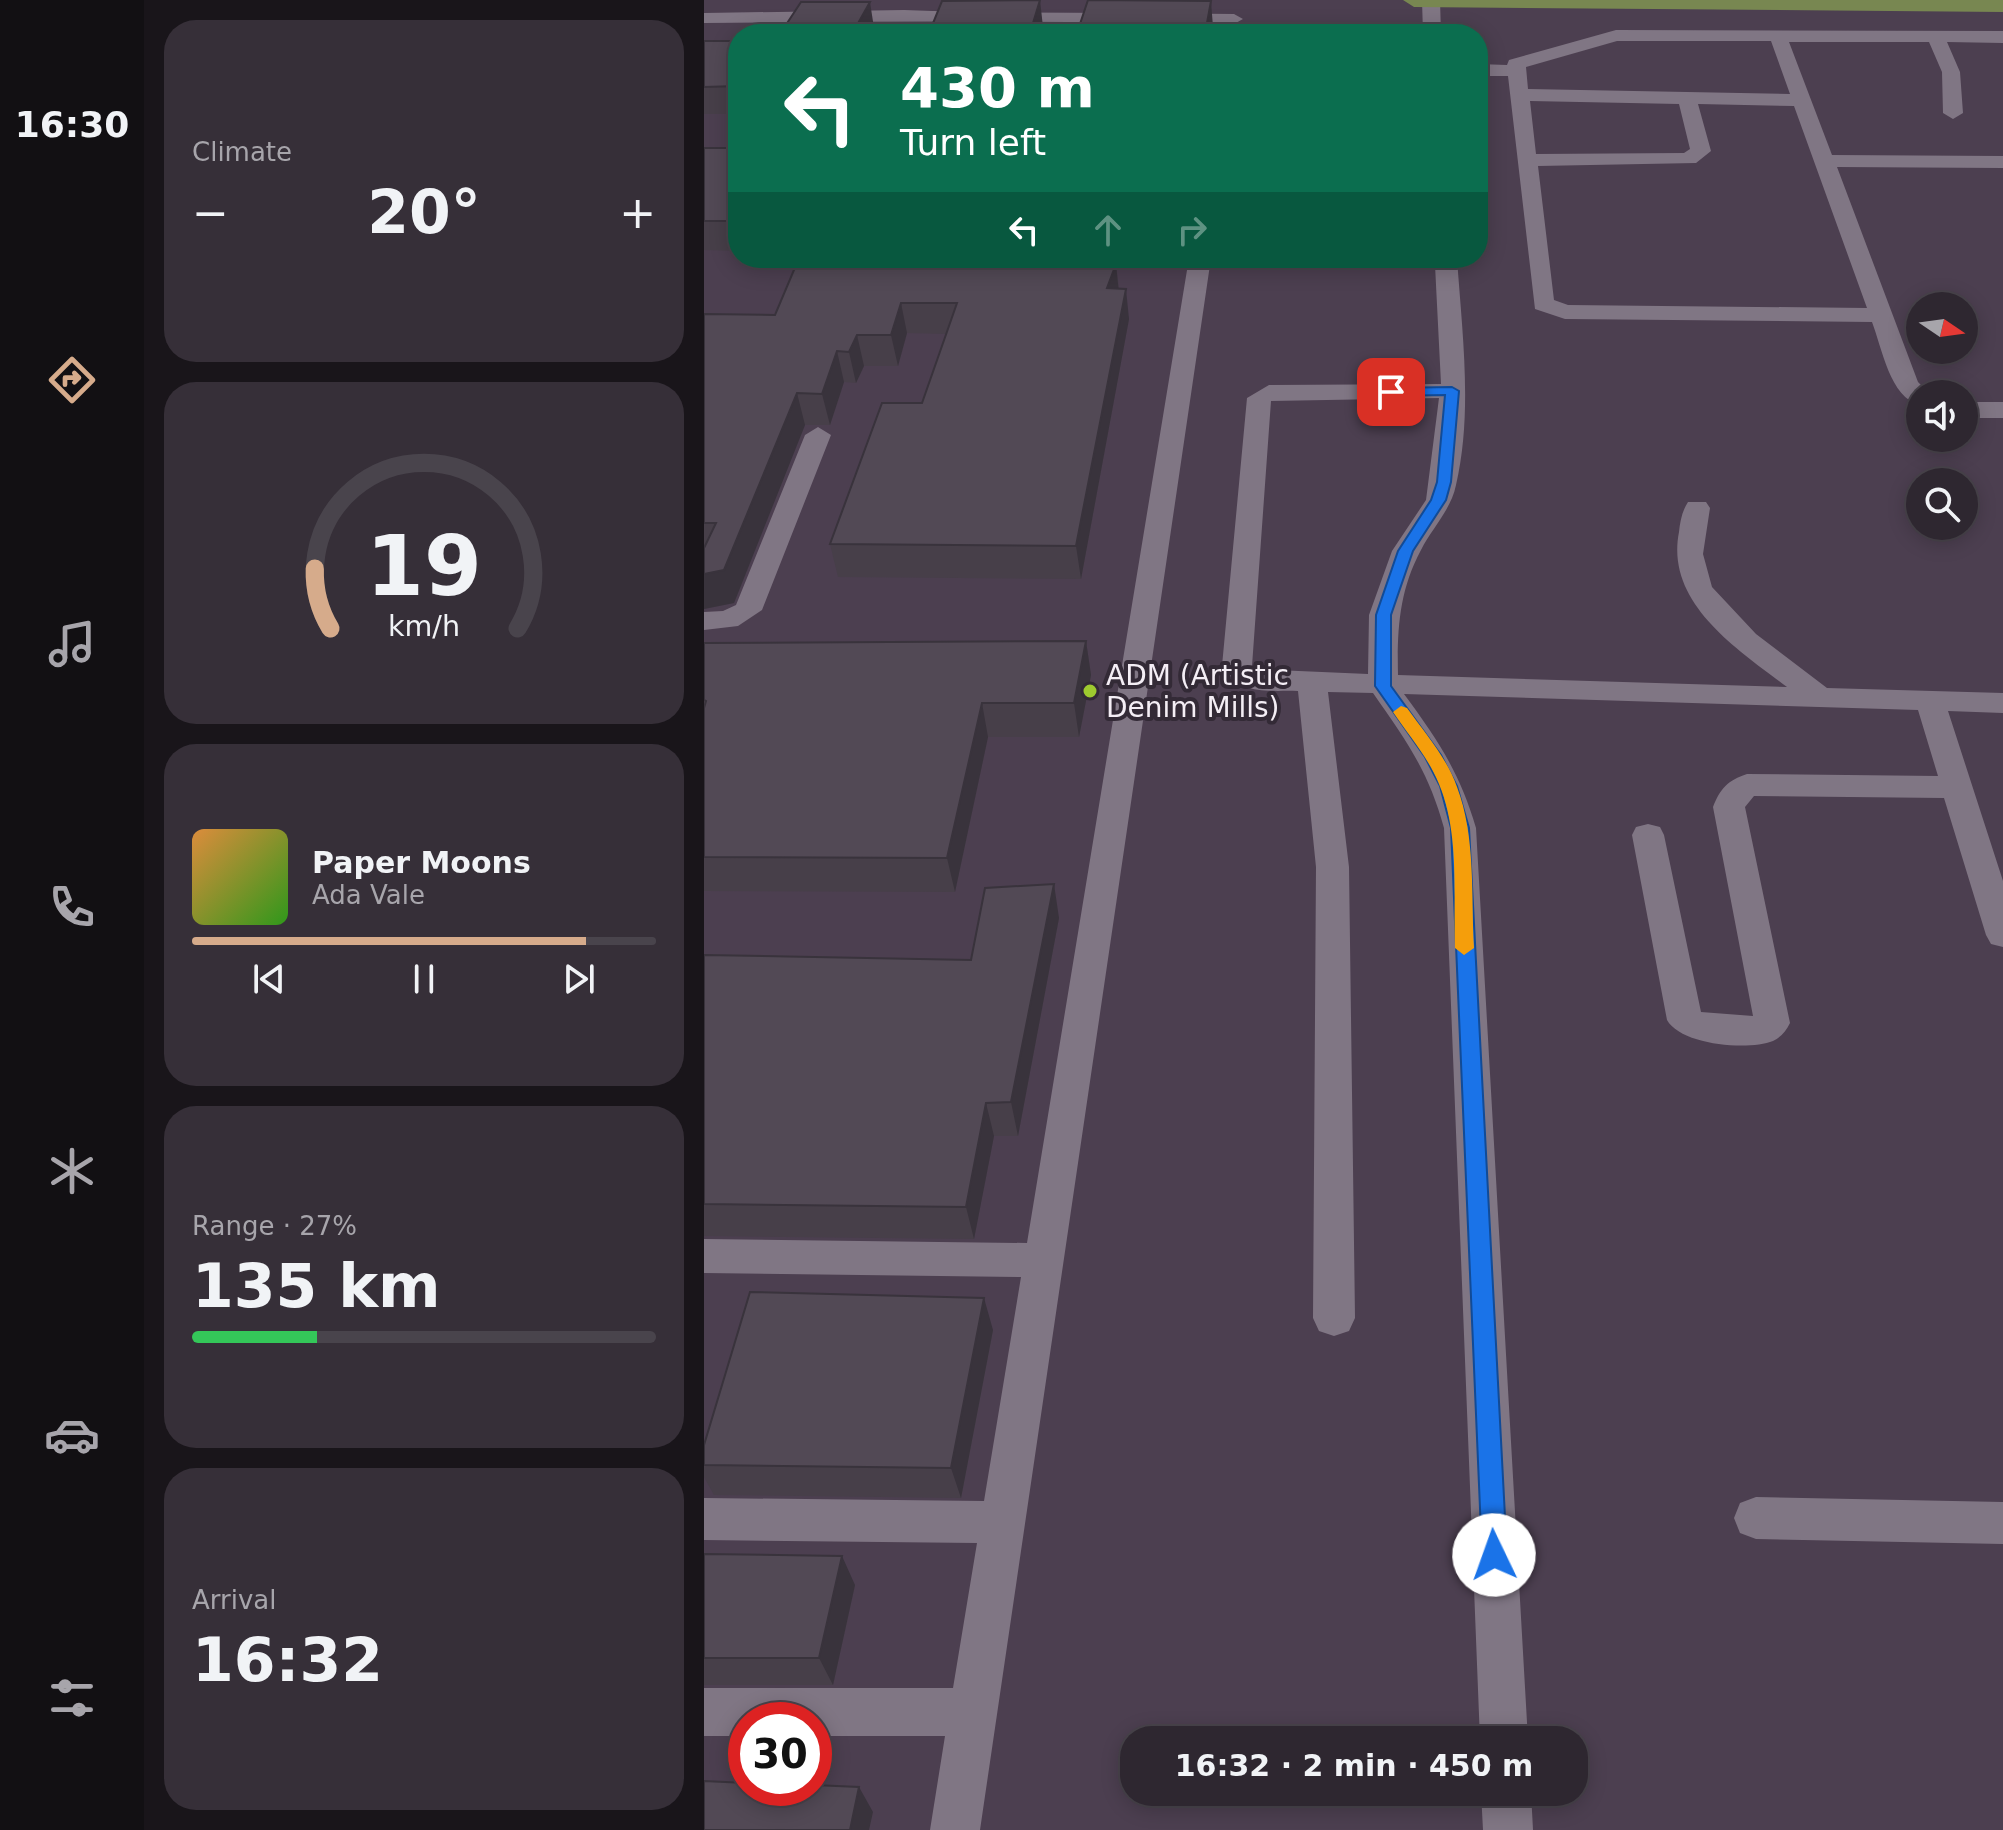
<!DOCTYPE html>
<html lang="en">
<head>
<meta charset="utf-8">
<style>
	:root { --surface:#2e2730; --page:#362f38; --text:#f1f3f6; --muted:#a7a5ab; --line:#49444c; --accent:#d6ab8b }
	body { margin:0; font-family:"DejaVu Sans",sans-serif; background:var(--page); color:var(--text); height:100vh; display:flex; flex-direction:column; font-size:30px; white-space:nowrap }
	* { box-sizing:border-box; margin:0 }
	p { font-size:26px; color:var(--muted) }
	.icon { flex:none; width:44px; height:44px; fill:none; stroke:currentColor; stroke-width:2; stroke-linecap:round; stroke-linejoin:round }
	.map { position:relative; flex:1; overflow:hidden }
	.side { display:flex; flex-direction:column; gap:20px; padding:20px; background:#19151a; width:560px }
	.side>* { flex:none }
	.hud { position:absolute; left:24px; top:24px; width:760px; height:244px; border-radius:32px; box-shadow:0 4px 20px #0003,0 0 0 2px var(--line); background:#0b6e4f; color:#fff; overflow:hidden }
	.needle { width:52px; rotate:103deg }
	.buttons { position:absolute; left:1202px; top:292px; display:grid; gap:16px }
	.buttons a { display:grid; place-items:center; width:72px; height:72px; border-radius:50%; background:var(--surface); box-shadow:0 4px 20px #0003,0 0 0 2px var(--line); font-size:40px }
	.speed { position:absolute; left:24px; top:1702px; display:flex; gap:16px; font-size:40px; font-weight:700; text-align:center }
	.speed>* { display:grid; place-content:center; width:104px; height:104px; border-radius:50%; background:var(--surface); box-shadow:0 4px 20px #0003,0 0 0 2px var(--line); line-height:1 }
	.speed .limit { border:12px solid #d22; background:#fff; color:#111 }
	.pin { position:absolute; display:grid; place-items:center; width:68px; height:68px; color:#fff; margin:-34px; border-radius:16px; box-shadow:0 4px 12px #0006 }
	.me { position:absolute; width:88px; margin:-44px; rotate:357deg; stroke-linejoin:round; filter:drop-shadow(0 0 6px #0008) }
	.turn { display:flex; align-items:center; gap:28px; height:168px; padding:0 40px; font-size:36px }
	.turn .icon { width:104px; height:104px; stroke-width:2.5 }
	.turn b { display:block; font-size:56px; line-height:68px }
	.lanes { display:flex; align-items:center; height:76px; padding:0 40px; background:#0003; justify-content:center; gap:40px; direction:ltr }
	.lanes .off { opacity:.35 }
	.big { font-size:60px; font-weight:700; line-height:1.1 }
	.side .tile { flex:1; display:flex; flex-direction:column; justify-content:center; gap:12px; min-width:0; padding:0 28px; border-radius:32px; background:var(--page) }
	.side .dial { align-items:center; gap:0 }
	.dial svg { height:208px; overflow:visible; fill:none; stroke:var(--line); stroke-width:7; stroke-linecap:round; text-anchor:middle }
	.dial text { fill:var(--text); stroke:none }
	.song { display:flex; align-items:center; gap:24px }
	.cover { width:96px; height:96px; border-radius:12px; background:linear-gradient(135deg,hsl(30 70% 55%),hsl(110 70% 35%)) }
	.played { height:8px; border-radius:4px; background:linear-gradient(90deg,var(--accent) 85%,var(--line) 85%) }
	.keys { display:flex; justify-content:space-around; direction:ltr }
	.heat { display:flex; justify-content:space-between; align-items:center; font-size:44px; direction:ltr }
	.charge { height:12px; border-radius:6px; background:linear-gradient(90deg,#34c759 27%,var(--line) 0) }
	.trip { position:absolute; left:416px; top:1726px; width:468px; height:80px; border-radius:32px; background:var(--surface); box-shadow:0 4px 20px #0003,0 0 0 2px var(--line); font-weight:700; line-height:80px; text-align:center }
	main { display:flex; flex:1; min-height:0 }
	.dock { display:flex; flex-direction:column; width:144px; justify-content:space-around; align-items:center; background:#121013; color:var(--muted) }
	.dock .icon { width:56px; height:56px }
	.dock .current { color:var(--accent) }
	.dock b { font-size:36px; color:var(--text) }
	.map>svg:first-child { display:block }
	.built { fill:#4c3f50; fill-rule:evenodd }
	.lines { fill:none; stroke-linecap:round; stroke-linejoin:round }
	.minor { fill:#807684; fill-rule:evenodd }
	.major { fill:#788751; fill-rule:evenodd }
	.wall { fill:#473f49 }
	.shaded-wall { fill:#39333c }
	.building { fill:#524955; stroke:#39333c; stroke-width:2 }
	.route { fill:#1a73e8; stroke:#114b97; stroke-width:2 }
	.slow { fill:#f59e0b }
	.poi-dot { fill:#9eca2f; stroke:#332a36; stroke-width:3 }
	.labels { text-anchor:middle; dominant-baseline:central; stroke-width:8; stroke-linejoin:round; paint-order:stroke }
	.poi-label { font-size:28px; fill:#f4eef5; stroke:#332a36; text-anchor:start }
</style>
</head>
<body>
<main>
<nav class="dock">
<b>16:30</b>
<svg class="icon current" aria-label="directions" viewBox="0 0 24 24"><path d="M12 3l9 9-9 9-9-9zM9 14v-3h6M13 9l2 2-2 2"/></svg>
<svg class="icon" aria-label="music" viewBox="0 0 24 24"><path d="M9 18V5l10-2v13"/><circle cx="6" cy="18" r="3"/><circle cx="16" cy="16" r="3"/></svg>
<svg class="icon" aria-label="phone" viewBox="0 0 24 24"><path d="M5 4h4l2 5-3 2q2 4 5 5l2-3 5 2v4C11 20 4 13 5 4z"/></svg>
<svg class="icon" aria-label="climate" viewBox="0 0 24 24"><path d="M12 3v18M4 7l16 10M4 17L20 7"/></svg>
<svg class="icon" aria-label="car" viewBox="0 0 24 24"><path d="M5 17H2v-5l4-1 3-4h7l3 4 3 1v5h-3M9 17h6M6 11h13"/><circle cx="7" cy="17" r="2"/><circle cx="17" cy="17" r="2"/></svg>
<svg class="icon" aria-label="filters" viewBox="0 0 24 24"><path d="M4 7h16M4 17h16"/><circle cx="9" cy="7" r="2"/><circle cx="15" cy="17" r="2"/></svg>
</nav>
<section class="side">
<div class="tile"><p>Climate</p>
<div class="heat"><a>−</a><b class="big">20°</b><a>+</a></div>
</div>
<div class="tile dial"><svg viewBox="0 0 100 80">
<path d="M14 69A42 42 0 1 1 86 69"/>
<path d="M14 69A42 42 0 0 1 8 46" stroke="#d6ab8b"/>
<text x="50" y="56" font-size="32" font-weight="700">19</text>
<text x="50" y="72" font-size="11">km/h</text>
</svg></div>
<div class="tile">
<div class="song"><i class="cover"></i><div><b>Paper Moons</b><p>Ada Vale</p></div></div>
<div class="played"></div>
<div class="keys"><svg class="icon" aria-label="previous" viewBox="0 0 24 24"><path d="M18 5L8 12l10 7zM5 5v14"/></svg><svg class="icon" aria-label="pause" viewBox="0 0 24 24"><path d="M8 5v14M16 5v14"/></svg><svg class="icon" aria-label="next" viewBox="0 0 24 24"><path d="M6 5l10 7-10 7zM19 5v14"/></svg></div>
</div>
<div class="tile"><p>Range · 27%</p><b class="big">135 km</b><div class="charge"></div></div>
<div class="tile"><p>Arrival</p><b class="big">16:32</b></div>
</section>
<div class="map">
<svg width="1299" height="1830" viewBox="0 0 1299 1830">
	<rect width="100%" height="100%" fill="#3d3440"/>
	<path class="built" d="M0,0H1299V1830H0ZM34,34H774V258H34ZM1216,306H1260V350H1216ZM1216,394H1260V438H1216ZM1216,482H1260V526H1216ZM42,1720H110V1788H42ZM430,1740H870V1792H430Z"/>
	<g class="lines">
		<path class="minor" d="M718,0H736L737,34H719Z
			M200,10C310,14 420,12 530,14L539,19L530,24C353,21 177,21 0,23V13Z
			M912,30L1299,31V43L1243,42L1256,72L1259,113L1249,119L1239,113L1238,72L1225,42H1085L1128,155L1299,156V168L1133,167L1214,382L1226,394H1216V405C1186,398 1178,348 1168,322L861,319L831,309L804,76H774V64L803,65L805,60ZM913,41H1067L1086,94L824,89L822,67ZM826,101L975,104L986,149L980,153L832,154ZM994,104L1090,106L1163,308L864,305L850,300L834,166L992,163L1007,151Z
			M485,258H507L276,1830H226L241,1736H110V1720H42V1736H0V1688H249L273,1543L0,1540V1498L280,1501L317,1277L0,1273V1239L323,1243Z
			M696,258H753C758,332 769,412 752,485C747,510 728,528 717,550C695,591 693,630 694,675L1083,687C1033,649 961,603 975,532C976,522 978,511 984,502H1002L1006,508L999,554L1008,587L1052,634L1123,688L1299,693V713L1244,711L1299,881V947L1287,944L1282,935L1240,798L1050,796L1041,807L1086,1023C1082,1031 1077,1037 1069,1041C1044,1051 977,1045 963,1020L928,835L932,827L944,824L956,827L960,835L997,1012L1049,1016L1009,807C1016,789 1024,780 1043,774L1234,776L1214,710L700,694C734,740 756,773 772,828L824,1740H776L740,828C724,770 703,742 669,693L624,692L645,867L651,1318L645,1331L630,1336L615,1331L609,1318L612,867L594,691C562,690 538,696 518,666L543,398L565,385L737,384L731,265H707ZM735,398L722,500L688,551L665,615L664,674L551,669L548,666L567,401Z
			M1260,402H1299V418H1260Z
			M114,427L127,435L58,610L34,626L0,630V612L19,611L32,605L101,435Z
			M1052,1497L1299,1502V1544L1052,1539L1036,1533L1030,1518L1036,1503Z
			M777,1792H827L829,1830H779Z"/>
		<path class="major" d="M699,0H1299V12L710,7Z"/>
	</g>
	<path class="wall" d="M238,1L339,27L337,34H225Z
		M0,41H34V114H0Z
		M0,148H34V251L0,250Z
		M396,264H412L415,288L425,319L377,579L134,577L126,544L218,403L242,334L203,333L194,366H160L152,383L140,382L126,425H101L30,603L0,609V314L71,315Z
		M382,641L387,675L375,737H284L251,892L0,891V643Z
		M355,918L314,1136H290L270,1239L0,1236V955L267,960Z
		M289,1330L257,1498L10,1495L0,1477V1445Z
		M0,1554L151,1585L129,1685H0Z"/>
	<path class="shaded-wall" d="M336,0L339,27L337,34H326Z
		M507,1L509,27L507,34H501Z
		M166,2L170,28L167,34H148Z
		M387,258H397V260L389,294L385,264Z
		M412,264L415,294L403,288Z
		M422,289L425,319L377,579L372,546Z
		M197,303L203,333L194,366L187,335Z
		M153,335L160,366L152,383L145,352Z
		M133,351L140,382L126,425L118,394Z
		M93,393L101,425L30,603L0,609V574Z
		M382,641L387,675L375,737L370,703Z
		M278,703L284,737L251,892L243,858Z
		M350,884L355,918L314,1136L307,1102Z
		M282,1103L290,1136L270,1239L262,1207Z
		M280,1298L289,1330L257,1498L247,1468Z
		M138,1556L151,1585L129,1685L115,1658Z
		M155,1787L169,1812L165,1830H146Z"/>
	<path class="building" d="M336,0L326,33H225L238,1Z
		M384,0L507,1L501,34H378L379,33H373Z
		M97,2H166L148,34H76Z
		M0,41H34V86L0,87Z
		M0,148H34V221H0Z
		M95,258H387L385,264H412L403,288L422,289L372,546L126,544L178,403H218L253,303H197L187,335H153L145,352L133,351L118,394L93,393L20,570L0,574V548L12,523H0V314L71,315Z
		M382,641L370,703H278L243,858L0,857V708L2,701L0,700V643Z
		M350,884L307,1102L282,1103L262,1207L0,1204V955L267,960L281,888Z
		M46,1292L280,1298L247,1468L0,1465V1445Z
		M0,1554L138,1556L115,1658H0Z
		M0,1781L42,1783V1788H110V1785L155,1787L146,1830H0Z"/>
	<path class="route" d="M748,387L755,391L747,482L742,500L709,551L687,615V686L737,755L753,786L765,828L803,1555L799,1563L790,1567L782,1563L778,1555L747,828L736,786L721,757L671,686L672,615L694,551L727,500L733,482L741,395L687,396L680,392L687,388Z"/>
	<path class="slow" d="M697,706L703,708C721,733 743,758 753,787C772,837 767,895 770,948L760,955L751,948C749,895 756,834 735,784C724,757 705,736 689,712Z"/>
	<circle class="poi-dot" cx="386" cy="691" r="8"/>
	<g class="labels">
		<g class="poi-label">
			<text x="402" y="675">ADM (Artistic<tspan x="402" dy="32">Denim Mills)</tspan></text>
		</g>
	</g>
</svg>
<div class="buttons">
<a><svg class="needle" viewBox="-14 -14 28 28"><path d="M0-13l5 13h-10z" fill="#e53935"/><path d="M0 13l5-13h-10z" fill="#a7a5ab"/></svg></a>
<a><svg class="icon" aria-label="sound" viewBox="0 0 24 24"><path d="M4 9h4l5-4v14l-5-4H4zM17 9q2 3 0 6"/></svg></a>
<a><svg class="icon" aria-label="search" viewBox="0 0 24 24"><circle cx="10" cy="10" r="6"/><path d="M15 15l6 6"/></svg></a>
</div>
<div class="speed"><div class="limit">30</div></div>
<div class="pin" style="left:687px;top:392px;background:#d93025"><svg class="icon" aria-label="arrive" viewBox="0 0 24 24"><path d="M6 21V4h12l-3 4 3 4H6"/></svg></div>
<svg class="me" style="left:790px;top:1555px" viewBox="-20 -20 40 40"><circle r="19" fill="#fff"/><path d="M0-13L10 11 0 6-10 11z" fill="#1a73e8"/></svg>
<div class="trip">16:32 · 2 min · 450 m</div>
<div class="hud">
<div class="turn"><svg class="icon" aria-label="left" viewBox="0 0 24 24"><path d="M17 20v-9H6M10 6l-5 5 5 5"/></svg><div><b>430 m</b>Turn left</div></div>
<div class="lanes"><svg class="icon" aria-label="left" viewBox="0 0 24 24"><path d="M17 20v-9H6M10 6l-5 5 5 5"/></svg><svg class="icon off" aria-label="ahead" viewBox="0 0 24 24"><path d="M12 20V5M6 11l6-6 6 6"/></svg><svg class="icon off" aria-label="right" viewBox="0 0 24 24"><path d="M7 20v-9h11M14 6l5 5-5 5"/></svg></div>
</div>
</div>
</main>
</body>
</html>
